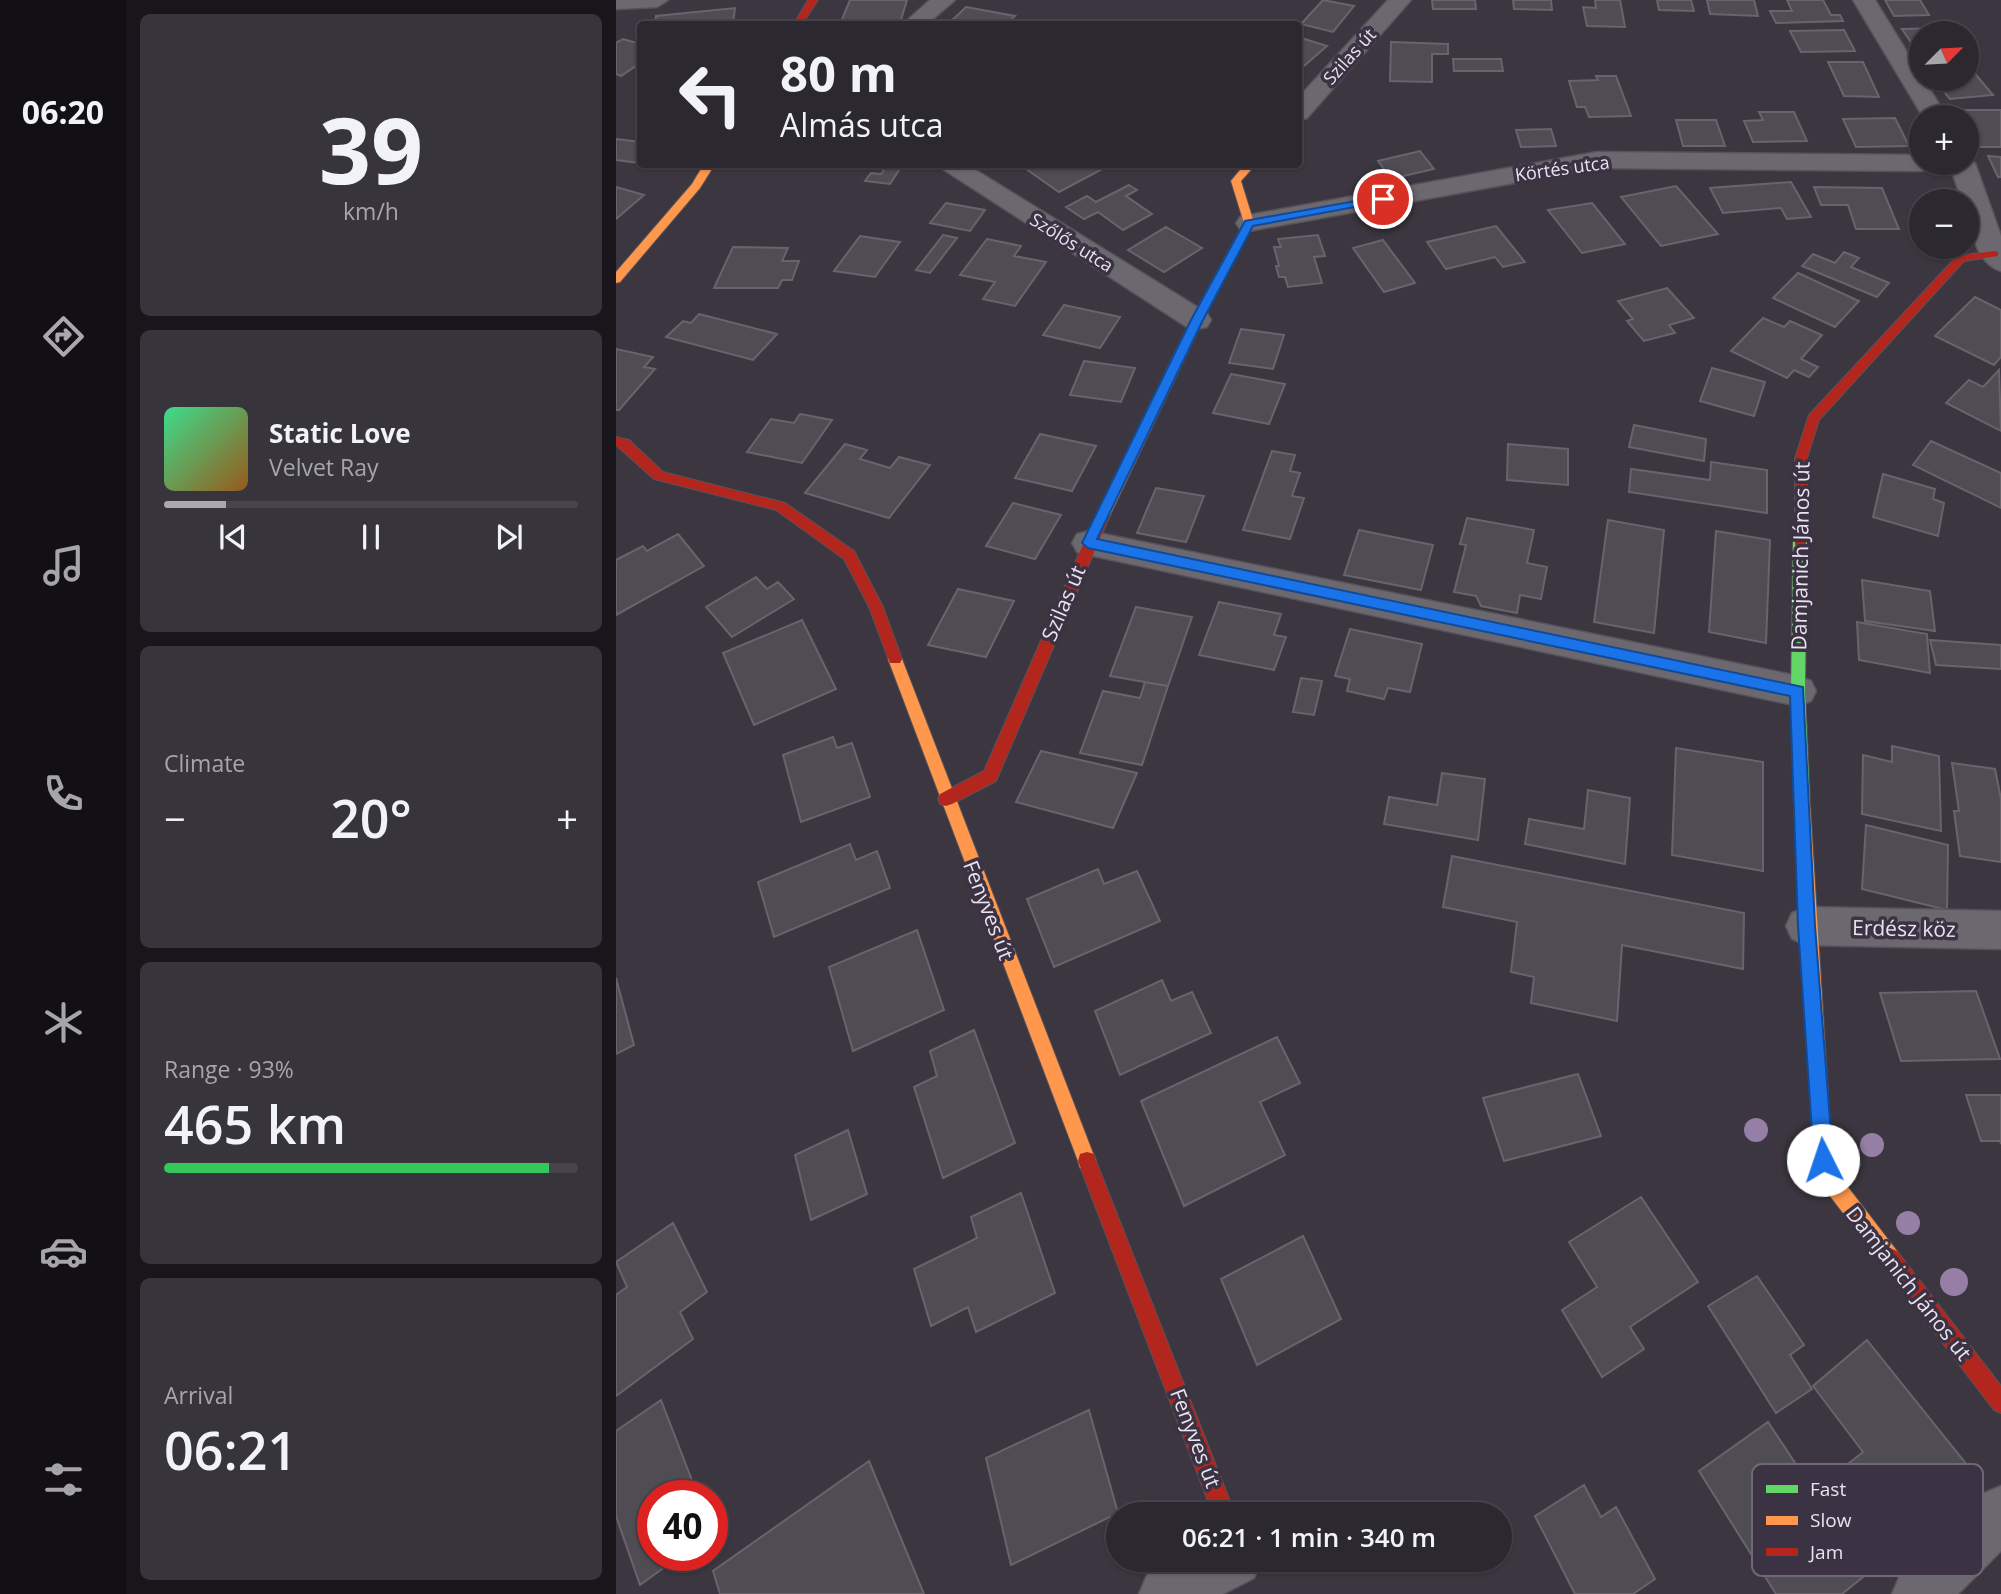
<!DOCTYPE html>
<html lang="en">
<head>
<meta charset="utf-8">
<style>
	:root { --surface:#2c282f; --page:#38343b; --text:#f1f3f6; --muted:#a6a6aa; --line:#48444b; --accent:#aca6b1 }
	body { margin:0; font-family:"Open Sans",sans-serif; background:var(--page); color:var(--text); height:100vh; display:flex; flex-direction:column; font-size:26px; white-space:nowrap }
	* { box-sizing:border-box; margin:0 }
	p { font-size:23px; color:var(--muted) }
	.icon { flex:none; width:38px; height:38px; fill:none; stroke:currentColor; stroke-width:2; stroke-linecap:round; stroke-linejoin:round }
	.map { position:relative; flex:1; overflow:hidden }
	.details { display:flex; flex-direction:column; gap:14px; padding:14px; background:#18161a; width:490px }
	.details>* { flex:none }
	.top-card { position:absolute; left:21px; top:21px; width:665px; height:147px; border-radius:7px; box-shadow:0 2px 5px #0004,0 0 0 2px var(--line); background:#2c282f; color:var(--text); overflow:hidden }
	.needle { width:46px; rotate:66deg }
	.controls { position:absolute; left:1293px; top:21px; display:grid; gap:14px }
	.controls a { display:grid; place-items:center; width:70px; height:70px; border-radius:50%; background:var(--surface); box-shadow:0 2px 5px #0004,0 0 0 2px var(--line); font-size:35px }
	.speed { position:absolute; left:21px; top:1480px; display:flex; gap:14px; font-size:35px; font-weight:700; text-align:center }
	.speed>* { display:grid; place-content:center; width:91px; height:91px; border-radius:50%; background:var(--surface); box-shadow:0 2px 5px #0004,0 0 0 2px var(--line); line-height:1 }
	.speed .limit { border:10px solid #d22; background:#fff; color:#111 }
	.pin { position:absolute; display:grid; place-items:center; width:60px; height:60px; color:#fff; margin:-30px; border:4px solid #fff; border-radius:50%; box-shadow:0 2px 7px #0007 }
	.me { position:absolute; width:77px; margin:-38px; rotate:356deg; stroke-linejoin:round; filter:drop-shadow(0 0 5px #0008) }
	.turn { display:flex; align-items:center; gap:24px; height:147px; padding:0 28px; font-size:32px }
	.turn .icon { width:91px; height:91px; stroke-width:2.5 }
	.turn b { display:block; font-size:49px; line-height:60px }
	.big { font-size:52px; font-weight:600; line-height:1.1 }
	.details .card { flex:1; display:flex; flex-direction:column; justify-content:center; gap:10px; min-width:0; padding:0 24px; border-radius:10px; background:var(--page) }
	.details .dial { align-items:center; gap:0 }
	.dial b { font-size:91px; line-height:1 }
	.song { display:flex; align-items:center; gap:21px }
	.cover { width:84px; height:84px; border-radius:10px; background:linear-gradient(135deg,hsl(150 70% 55%),hsl(30 70% 35%)) }
	.played { height:7px; border-radius:4px; background:linear-gradient(90deg,var(--accent) 15%,var(--line) 15%) }
	.keys { display:flex; justify-content:space-around; direction:ltr }
	.heat { display:flex; justify-content:space-between; align-items:center; font-size:38px; direction:ltr }
	.charge { height:10px; border-radius:5px; background:linear-gradient(90deg,#34c759 93%,var(--line) 0) }
	.trip { position:absolute; left:490px; top:1502px; width:406px; height:70px; border-radius:35px; background:var(--surface); box-shadow:0 2px 5px #0004,0 0 0 2px var(--line); font-weight:600; line-height:70px; text-align:center }
	main { display:flex; flex:1; min-height:0 }
	.menu { display:flex; flex-direction:column; width:126px; justify-content:space-around; align-items:center; background:#121013; color:var(--muted) }
	.menu .icon { width:49px; height:49px }
	.menu .active { color:var(--accent) }
	.menu b { font-size:32px; color:var(--text) }
	.map>svg:first-child { display:block }
	.building { fill:#504c53; stroke:#68646c; stroke-width:2 }
	.lines { fill:none; stroke-linecap:round; stroke-linejoin:round }
	.street-casing { stroke:#56525a; stroke-width:3 }
	.fast-casing { stroke:#56525a; stroke-width:2 }
	.slow-casing { stroke:#56525a; stroke-width:2 }
	.jam-casing { stroke:#56525a; stroke-width:2 }
	.street { fill:#6c686f; fill-rule:evenodd }
	.fast { fill:#63d668; fill-rule:evenodd }
	.slow { fill:#ff974d; fill-rule:evenodd }
	.jam { fill:#b3261e; fill-rule:evenodd }
	.tree { fill:#957fa6 }
	.route { fill:#1a73e8; stroke:#114b97; stroke-width:2 }
	.labels { text-anchor:middle; dominant-baseline:central; stroke-width:7; stroke-linejoin:round; paint-order:stroke }
	.far-street-label { font-size:18px; fill:#e9e3ee; stroke:#3b3243 }
	.street-label { font-size:21px; fill:#e9e3ee; stroke:#3b3243 }
	.key { fill:#3b3243; stroke:#6f6776; stroke-width:2 }
	.key-label { font-size:19px; fill:#e9e3ee }
</style>
</head>
<body>
<main>
<nav class="menu">
<b>06:20</b>
<svg class="icon active" aria-label="directions" viewBox="0 0 24 24"><path d="M12 3l9 9-9 9-9-9zM9 14v-3h6M13 9l2 2-2 2"/></svg>
<svg class="icon" aria-label="music" viewBox="0 0 24 24"><path d="M9 18V5l10-2v13"/><circle cx="6" cy="18" r="3"/><circle cx="16" cy="16" r="3"/></svg>
<svg class="icon" aria-label="phone" viewBox="0 0 24 24"><path d="M5 4h4l2 5-3 2q2 4 5 5l2-3 5 2v4C11 20 4 13 5 4z"/></svg>
<svg class="icon" aria-label="climate" viewBox="0 0 24 24"><path d="M12 3v18M4 7l16 10M4 17L20 7"/></svg>
<svg class="icon" aria-label="car" viewBox="0 0 24 24"><path d="M5 17H2v-5l4-1 3-4h7l3 4 3 1v5h-3M9 17h6M6 11h13"/><circle cx="7" cy="17" r="2"/><circle cx="17" cy="17" r="2"/></svg>
<svg class="icon" aria-label="filters" viewBox="0 0 24 24"><path d="M4 7h16M4 17h16"/><circle cx="9" cy="7" r="2"/><circle cx="15" cy="17" r="2"/></svg>
</nav>
<section class="details">
<div class="card dial"><b>39</b><p>km/h</p></div>
<div class="card">
<div class="song"><i class="cover"></i><div><b>Static Love</b><p>Velvet Ray</p></div></div>
<div class="played"></div>
<div class="keys"><svg class="icon" aria-label="previous" viewBox="0 0 24 24"><path d="M18 5L8 12l10 7zM5 5v14"/></svg><svg class="icon" aria-label="pause" viewBox="0 0 24 24"><path d="M8 5v14M16 5v14"/></svg><svg class="icon" aria-label="next" viewBox="0 0 24 24"><path d="M6 5l10 7-10 7zM19 5v14"/></svg></div>
</div>
<div class="card"><p>Climate</p>
<div class="heat"><a>−</a><b class="big">20°</b><a>+</a></div>
</div>
<div class="card"><p>Range · 93%</p><b class="big">465 km</b><div class="charge"></div></div>
<div class="card"><p>Arrival</p><b class="big">06:21</b></div>
</section>
<div class="map">
<svg width="1385" height="1594" viewBox="0 0 1385 1594">
	<rect width="100%" height="100%" fill="#3b363f"/>
	<path class="building" d="M234,0H291L284,23L224,24Z
		M707,0L738,6L717,32L685,24Z
		M816,0H859L860,9H817Z
		M897,0H935L936,10L898,9Z
		M979,0H1004L1009,27L971,26L967,7L980,8Z
		M1041,0H1075L1078,11L1043,10Z
		M1091,0H1138L1142,16L1094,14Z
		M1171,0H1207L1215,15H1224L1227,21L1160,23L1154,11H1176Z
		M1269,0H1304L1313,15L1278,16Z
		M350,7L399,16L391,24H332Z
		M119,8L117,24H39L40,16Z
		M1330,28L1334,33H1306V53H1302L1286,29Z
		M1228,30L1239,51L1185,52L1174,31Z
		M682,37L711,46L682,71Z
		M7,39L24,44V63L5,76L0,74V43Z
		M775,42L832,44V54H816V82L774,81Z
		M837,59H885L887,71H838Z
		M1212,62H1247L1263,97L1228,96Z
		M1355,69L1377,95L1334,99L1317,79H1351V70Z
		M980,76H1000L1015,116L973,117L969,107H961L953,81L982,80Z
		M1341,110H1385V147H1363L1351,127V117H1345Z
		M1143,112H1178L1191,141L1137,142L1128,121L1147,120Z
		M1279,118L1293,146L1240,147L1227,119Z
		M1060,120H1100L1109,146H1067Z
		M935,129L940,146L905,147L900,130Z
		M0,139L24,142V163L0,160Z
		M804,151L818,169L775,179L762,161Z
		M1372,156L1385,157V177H1382Z
		M272,164H287L274,184L249,181L255,173L265,174Z
		M413,164H486L490,167L443,192L407,167Z
		M1175,182L1195,217L1171,219L1165,208L1107,213L1094,188Z
		M513,185L521,190L510,196L536,214L507,230L482,212L468,219L450,207L471,196L480,202Z
		M1060,186L1102,234L1045,246L1005,197Z
		M0,187L28,195L0,219Z
		M1198,187L1266,188L1283,229H1240L1232,205H1205Z
		M330,203L369,210L354,231L314,223Z
		M976,203L1009,244L966,253L932,210Z
		M880,226L909,262L887,267L879,257L830,269L811,242Z
		M550,227L586,248L548,272L512,250Z
		M327,235L341,238L314,273L300,270Z
		M702,235L709,256L698,257L706,283L672,287L669,277H663L660,266H663L658,247H665L662,239Z
		M244,236L284,242L259,277L218,271Z
		M371,239L405,246L398,256L430,262L399,306L367,299L379,282L344,275Z
		M767,240L799,283L768,292L737,248Z
		M117,247L172,248L166,261H183L176,280H166L162,288H98Z
		M1228,252L1243,258L1235,267L1273,283L1261,297L1186,266L1197,254L1219,263Z
		M1182,273L1243,301L1219,327L1157,298Z
		M1051,288L1078,318L1053,325L1059,333L1028,341L1011,321L1017,319L1002,301Z
		M1359,297L1385,310V357L1378,365L1319,336Z
		M448,305L504,317L484,348L427,335Z
		M83,314L161,334L137,360L50,337L67,321L75,323Z
		M1147,318L1168,327L1174,321L1206,335L1185,359L1202,367L1193,377L1178,370L1171,378L1115,351Z
		M625,329L668,335L657,369L613,363Z
		M0,349L37,357L28,367L39,369L3,410H0Z
		M468,361L519,368L505,402L454,395Z
		M1096,368L1149,382L1138,416L1084,401Z
		M1383,370L1385,431L1330,403L1353,380L1367,387Z
		M615,374L669,384L653,424L597,413Z
		M184,414L216,420L186,463L131,452L155,419L178,423Z
		M1018,425L1090,439L1088,461L1013,447Z
		M424,434L480,446L456,491L399,478Z
		M1315,441L1385,473V508L1297,465Z
		M229,444L251,450L244,459L274,468L283,457L314,465L273,518L189,493Z
		M892,444L952,449V485L891,480Z
		M656,451L679,455L674,471L684,473L676,496L688,498L674,539L627,530Z
		M1095,462L1151,470V513L1013,492L1015,469L1094,480Z
		M1267,474L1319,489L1317,499L1328,503L1322,536L1257,517Z
		M540,488L588,496L570,542L521,533Z
		M397,503L445,515L419,559L370,546Z
		M851,518L918,530L911,563L931,567L925,599L904,595L901,613L865,606L860,596L838,592L850,545L844,544Z
		M992,520L1048,530L1038,633L978,622Z
		M743,530L817,545L805,590L728,575Z
		M1100,531L1154,540L1150,643L1093,632Z
		M62,534L88,566L0,615V560L27,546L31,551Z
		M140,577L151,589L162,582L178,599L116,637L90,607Z
		M1246,580L1314,591L1319,631L1249,621Z
		M342,589L398,601L370,657L312,645Z
		M603,602L665,614L658,635L670,637L658,670L583,655Z
		M520,607L576,617L552,686L494,676Z
		M186,620L220,689L138,725L107,653Z
		M1241,622L1311,634L1314,673L1243,660Z
		M734,629L806,644L794,692L772,688L768,699L731,691L734,679L719,676Z
		M1314,640L1385,645V669L1320,665Z
		M685,678L706,681L698,715L677,712Z
		M529,682L552,686L526,765L464,753L487,691L524,698Z
		M217,737L221,748L236,743L254,797L185,822L167,755Z
		M1276,746L1323,756L1325,831L1246,814L1247,755L1276,762Z
		M1060,748L1147,762V871L1056,855Z
		M425,751L521,773L497,828L400,802Z
		M1336,763L1379,769L1385,799V862L1344,856L1338,811H1343Z
		M826,773L869,779L862,840L768,824L773,797L821,805Z
		M972,790L1014,798L1009,864L909,844L913,819L968,829Z
		M1250,825L1332,845L1331,910L1246,889Z
		M234,844L240,860L261,851L274,888L158,937L142,882Z
		M836,856L1128,913L1127,969L1006,945L1001,1021L915,1003L918,977L895,972L901,922L827,907Z
		M482,869L488,884L521,871L544,921L438,967L411,899Z
		M301,930L328,1010L237,1051L213,967Z
		M0,978L18,1045L0,1054Z
		M546,980L555,1001L576,992L595,1033L504,1075L479,1011Z
		M1360,991L1384,1059L1285,1061L1264,993Z
		M358,1030L399,1143L327,1178L298,1087L321,1076L314,1051Z
		M661,1037L684,1083L644,1102L669,1155L568,1206L525,1101Z
		M962,1074L985,1136L888,1161L867,1098Z
		M1350,1095H1385V1144L1384,1141H1365Z
		M232,1130L251,1194L195,1220L179,1155Z
		M405,1193L439,1293L360,1332L352,1307L315,1326L298,1269L361,1238L355,1217Z
		M1025,1197L1082,1282L1014,1327L1028,1349L986,1377L946,1310L981,1287L953,1242Z
		M57,1223L91,1292L64,1312L77,1339L0,1396V1295L11,1287L0,1262Z
		M687,1236L725,1319L641,1365L605,1279Z
		M1141,1276L1188,1345L1174,1355L1196,1389L1160,1413L1092,1306Z
		M1251,1340L1355,1470L1286,1534L1232,1464L1247,1452L1197,1386Z
		M45,1400L82,1496H37V1556H64L24,1585L0,1516V1431Z
		M473,1410L502,1513L395,1565L370,1458Z
		M1152,1422L1252,1573L1226,1594H1160L1083,1471Z
		M253,1461L308,1594H104L97,1571Z
		M968,1485L985,1517L1000,1507L1039,1579L1017,1594H959L919,1516Z"/>
	<g class="lines">
		<defs>
			<path id="street" d="M0,0H52L41,7L0,9Z
				M314,0H339L311,24H287Z
				M772,0H795L691,118L682,120V98Z
				M1237,0H1259L1331,117H1307Z
				M981,152L1306,155V163H1319L1315,168L1306,171L981,168L633,231L624,229L620,223L624,217L633,215Z
				M1351,157L1359,163L1385,236V271C1360,264 1351,224 1351,201H1346L1333,163H1351Z
				M319,164H350L591,313L595,320L591,327L581,329L571,327Z
				M473,531L1182,676L1195,681L1200,691L1195,701L1182,706L473,555L461,552L456,543L461,534Z
				M1191,907L1385,911V949L1191,945L1176,939L1170,926L1176,913Z
				M1385,1486V1551L1342,1594H1276L1284,1575L1366,1494Z
				M561,1559H646L638,1578L607,1594H523L531,1575Z"/>
			<path id="fast" d="M1184,536L1191,541L1189,691L1194,804L1192,809L1186,811L1180,809L1178,804L1175,691L1177,541Z"/>
			<path id="slow" d="M88,164H99L84,188L4,282L0,283V272L76,184Z
				M629,164H640L625,181L638,223L587,320L494,515L487,520L482,518L480,515L575,320L628,223L615,181Z
				M279,653L286,659L480,1161L478,1168L471,1170L464,1168L462,1161L272,659Z
				M1186,797L1192,799L1194,804L1216,1159L1228,1182L1281,1251L1284,1258L1281,1265L1274,1268L1267,1265L1214,1196L1198,1160L1178,804L1180,799Z"/>
			<path id="jam" d="M192,0H202L186,24H178Z
				M1378,251L1382,252V256L1348,261L1203,420L1191,458V541L1189,545H1179V458L1193,415L1341,256Z
				M0,437L13,440L47,472L169,503L238,551L267,607L286,659L284,663H274L253,607L228,559L160,510L38,479L0,445Z
				M487,510L494,515L380,781L336,804L330,806L324,804L322,799L324,794L368,771L480,515Z
				M471,1152L478,1154L480,1161L619,1514H597L462,1161L464,1154Z
				M1274,1248L1281,1251L1385,1386V1413L1378,1410L1267,1265L1264,1258L1267,1251Z"/>
		</defs>
		<use href="#street" class="street-casing"/>
		<use href="#fast" class="fast-casing"/>
		<use href="#slow" class="slow-casing"/>
		<use href="#jam" class="jam-casing"/>
		<use href="#street" class="street"/>
		<use href="#fast" class="fast"/>
		<use href="#slow" class="slow"/>
		<use href="#jam" class="jam"/>
	</g>
	<g class="tree">
		<circle cx="1140" cy="1130" r="12"/>
		<circle cx="1256" cy="1145" r="12"/>
		<circle cx="1292" cy="1223" r="12"/>
		<circle cx="1338" cy="1282" r="14"/>
	</g>
	<path class="route" d="M767,196L771,197V201L637,226L587,320L481,539L1187,687L1199,926L1217,1160L1214,1167L1207,1170L1201,1167L1198,1160L1182,926L1174,696L472,548L466,543L575,320L629,221Z"/>
	<g class="labels">
		<g class="far-street-label">
			<text transform="translate(733 56) rotate(-48)">Szilas út</text>
			<text transform="translate(946 168) rotate(-8)">Körtés utca</text>
			<text transform="translate(456 242) rotate(32)">Szőlős utca</text>
		</g>
		<g class="street-label">
			<text transform="translate(1184 556) rotate(-89)">Damjanich János út</text>
			<text transform="translate(447 603) rotate(-67)">Szilas út</text>
			<text transform="translate(373 910) rotate(69)">Fenyves út</text>
			<text transform="translate(1288 928) rotate(1)">Erdész köz</text>
			<text transform="translate(1293 1283) rotate(52)">Damjanich János út</text>
			<text transform="translate(580 1438) rotate(69)">Fenyves út</text>
		</g>
	</g>
	<rect x="1136" y="1464" width="231" height="112" rx="10" class="key"/>
	<rect x="1150" y="1485" width="32" height="8" fill="#63d668"/>
	<rect x="1150" y="1516" width="32" height="9" fill="#ff974d"/>
	<rect x="1150" y="1548" width="32" height="8" fill="#b3261e"/>
	<g class="key-label">
		<text x="1194" y="1496">Fast</text>
		<text x="1194" y="1527">Slow</text>
		<text x="1194" y="1559">Jam</text>
	</g>
</svg>
<div class="controls">
<a><svg class="needle" viewBox="-14 -14 28 28"><path d="M0-13l5 13h-10z" fill="#e53935"/><path d="M0 13l5-13h-10z" fill="#a6a6aa"/></svg></a>
<a>+</a>
<a>−</a>
</div>
<div class="speed"><div class="limit">40</div></div>
<div class="pin" style="left:767px;top:199px;background:#d93025"><svg class="icon" aria-label="arrive" viewBox="0 0 24 24"><path d="M6 21V4h12l-3 4 3 4H6"/></svg></div>
<svg class="me" style="left:1207px;top:1160px" viewBox="-20 -20 40 40"><circle r="19" fill="#fff"/><path d="M0-13L10 11 0 6-10 11z" fill="#1a73e8"/></svg>
<div class="trip">06:21 · 1 min · 340 m</div>
<div class="top-card">
<div class="turn"><svg class="icon" aria-label="left" viewBox="0 0 24 24"><path d="M17 20v-9H6M10 6l-5 5 5 5"/></svg><div><b>80 m</b>Almás utca</div></div>
</div>
</div>
</main>
</body>
</html>
